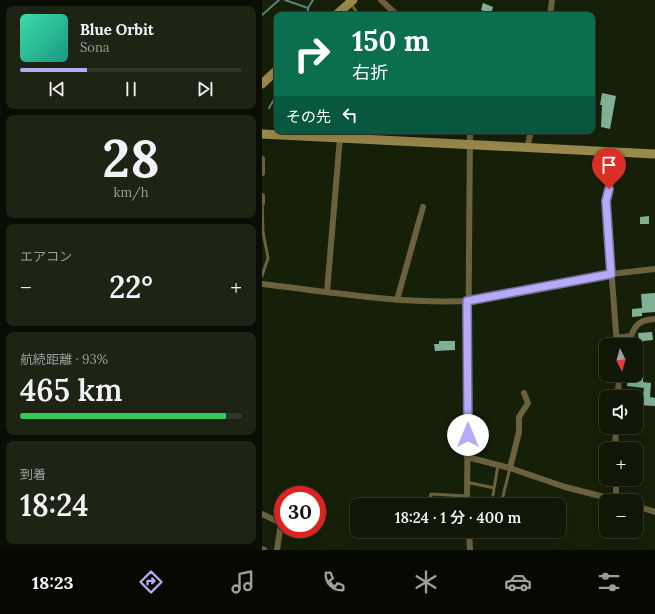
<!DOCTYPE html>
<html lang="ja">
<head>
<meta charset="utf-8">
<style>
	:root { --surface:#101706; --page:#1e2414; --text:#f1f3f6; --muted:#9c9f9b; --line:#303628; --accent:#b7abf8 }
	body { margin:0; font-family:Lora,"Noto Sans JP",serif; background:var(--page); color:var(--text); height:100vh; display:flex; flex-direction:column; font-size:15px; white-space:nowrap }
	* { box-sizing:border-box; margin:0 }
	p { font-size:13px; color:var(--muted) }
	.icon { flex:none; width:22px; height:22px; fill:none; stroke:currentColor; stroke-width:2; stroke-linecap:round; stroke-linejoin:round }
	.map { position:relative; flex:1; overflow:hidden }
	.details { display:flex; flex-direction:column; gap:6px; padding:6px; background:#090d03; width:262px }
	.details>* { flex:none }
	.hud { position:absolute; left:12px; top:12px; width:321px; height:122px; border-radius:8px; box-shadow:0 4px 16px #0002,0 0 0 1px var(--line); background:#0b6e4f; color:#fff; overflow:hidden }
	.needle { width:26px; rotate:175deg }
	.tools { position:absolute; left:337px; top:338px; display:grid; gap:8px }
	.tools a { display:grid; place-items:center; width:44px; height:44px; border-radius:8px; background:var(--surface); box-shadow:0 4px 16px #0002,0 0 0 1px var(--line); font-size:20px }
	.speed { position:absolute; left:12px; top:486px; display:flex; gap:8px; font-size:20px; font-weight:700; text-align:center }
	.speed>* { display:grid; place-content:center; width:52px; height:52px; border-radius:50%; background:var(--surface); box-shadow:0 4px 16px #0002,0 0 0 1px var(--line); line-height:1 }
	.speed .limit { border:6px solid #d22; background:#fff; color:#111 }
	.pin { position:absolute; display:grid; place-items:center; width:34px; height:34px; color:#fff; margin:-41px -17px; border-radius:50% 50% 50% 0; rotate:-45deg; box-shadow:0 0 4px #0007 }
	.pin .icon { rotate:45deg }
	.me { position:absolute; width:44px; margin:-22px; rotate:0deg; stroke-linejoin:round; filter:drop-shadow(0 0 3px #0008) }
	.turn { display:flex; align-items:center; gap:14px; height:84px; padding:0 12px; font-size:18px }
	.turn .icon { width:52px; height:52px; stroke-width:2.5 }
	.turn b { display:block; font-size:28px; line-height:34px }
	.then { display:flex; align-items:center; height:38px; padding:0 12px; background:#0003; gap:8px; font-size:15px }
	.big { font-size:30px; font-weight:600; line-height:1.1 }
	.details .tile { flex:1; display:flex; flex-direction:column; justify-content:center; gap:6px; min-width:0; padding:0 14px; border-radius:8px; background:var(--page) }
	.details .dial { align-items:center; gap:0 }
	.dial b { font-size:52px; line-height:1 }
	.song { display:flex; align-items:center; gap:12px }
	.cover { width:48px; height:48px; border-radius:6px; background:linear-gradient(135deg,hsl(160 70% 55%),hsl(170 70% 35%)) }
	.played { height:4px; border-radius:2px; background:linear-gradient(90deg,var(--accent) 30%,var(--line) 30%) }
	.keys { display:flex; justify-content:space-around; direction:ltr }
	.heat { display:flex; justify-content:space-between; align-items:center; font-size:22px; direction:ltr }
	.charge { height:6px; border-radius:3px; background:linear-gradient(90deg,#34c759 93%,var(--line) 0) }
	.trip { position:absolute; left:88px; top:498px; width:216px; height:40px; border-radius:8px; background:var(--surface); box-shadow:0 4px 16px #0002,0 0 0 1px var(--line); font-weight:600; line-height:40px; text-align:center }
	.dock { display:flex; height:64px; justify-content:space-around; align-items:center; background:#060902; color:var(--muted) }
	.dock .icon { width:28px; height:28px }
	.dock .active { color:var(--accent) }
	.dock b { font-size:18px; color:var(--text) }
	main { display:flex; flex:1; min-height:0 }
	.map>svg:first-child { display:block }
	.lines { fill:none; stroke-linecap:round; stroke-linejoin:round }
	.stream { stroke:#55857f; stroke-width:2 }
	.building { fill:#80b197 }
	.service { stroke:#6b613c; stroke-width:3 }
	.minor { stroke:#6b613c; stroke-width:6 }
	.secondary { stroke:#99894b; stroke-width:9 }
	.route-casing { stroke:#776fa1; stroke-width:10 }
	.route { stroke:#b7abf8; stroke-width:7 }
</style>
</head>
<body>
<main>
<section class="details">
<div class="tile">
<div class="song"><i class="cover"></i><div><b>Blue Orbit</b><p>Sona</p></div></div>
<div class="played"></div>
<div class="keys"><svg class="icon" aria-label="previous" viewBox="0 0 24 24"><path d="M18 5L8 12l10 7zM5 5v14"/></svg><svg class="icon" aria-label="pause" viewBox="0 0 24 24"><path d="M8 5v14M16 5v14"/></svg><svg class="icon" aria-label="next" viewBox="0 0 24 24"><path d="M6 5l10 7-10 7zM19 5v14"/></svg></div>
</div>
<div class="tile dial"><b>28</b><p>km/h</p></div>
<div class="tile"><p>エアコン</p>
<div class="heat"><a>−</a><b class="big">22°</b><a>+</a></div>
</div>
<div class="tile"><p>航続距離 · 93%</p><b class="big">465 km</b><div class="charge"></div></div>
<div class="tile"><p>到着</p><b class="big">18:24</b></div>
</section>
<div class="map">
<svg width="393" height="550" viewBox="0 0 393 550">
	<rect width="100%" height="100%" fill="#161f08"/>
	<g class="lines">
		<path class="stream" d="M23,0L46,8
			M0,15L17,0
			M46,15V8L51,0
			M7,108L15,94"/>
	</g>
	<path class="building" d="M221,3L231,7L229,14L219,10Z
		M340,93L354,96L348,129L339,127L340,105H338Z
		M387,216V224H378V217Z
		M393,293V312L380,313V316L370,317V309L380,308L379,294Z
		M390,332L391,340L381,341V356H374V349H378L376,333Z
		M177,341H193V350L173,351L172,344H177Z
		M374,367H382L381,382L389,383L388,397L393,398V406L375,405L376,397H381L382,388L365,386L366,377L374,378Z"/>
	<g class="lines">
		<path class="service" d="M89,4L97,15
			M0,276L6,258L1,232L0,203
			M204,482L232,488
			M231,495L236,465
			M241,496L248,468
			M166,505L169,494L204,496"/>
		<path class="minor" d="M119,0L135,15
			M288,15L290,0
			M76,137L77,131
			M265,148L269,131
			M0,159V173
			M0,196V203
			M0,284C68,292 137,304 205,301L349,274L393,269
			M65,292L78,137
			M135,300L161,207
			M354,338L369,336C374,323 379,320 393,319
			M355,345L344,201L357,153
			M356,397L357,375
			M353,449L354,427
			M205,457L248,468L303,487L358,501
			M248,468L257,432V417L266,403L262,393
			M354,479V500
			M205,505L208,131
			M374,506L393,512
			M0,514L21,524
			M32,529L38,532
			M207,531L208,550
			M0,549L2,550
			M15,550L19,523"/>
		<path class="secondary" d="M74,15L91,0
			M0,84L15,70
			M0,134L393,154"/>
	</g>
	<g class="lines">
		<defs>
			<path id="route" d="M206,435L205,301L349,274L344,201L347,189"/>
		</defs>
		<use href="#route" class="route-casing"/>
		<use href="#route" class="route"/>
	</g>
</svg>
<div class="tools">
<a><svg class="needle" viewBox="-14 -14 28 28"><path d="M0-13l5 13h-10z" fill="#e53935"/><path d="M0 13l5-13h-10z" fill="#9c9f9b"/></svg></a>
<a><svg class="icon" aria-label="sound" viewBox="0 0 24 24"><path d="M4 9h4l5-4v14l-5-4H4zM17 9q2 3 0 6"/></svg></a>
<a>+</a>
<a>−</a>
</div>
<div class="speed"><div class="limit">30</div></div>
<div class="pin" style="left:347px;top:189px;background:#d93025"><svg class="icon" aria-label="arrive" viewBox="0 0 24 24"><path d="M6 21V4h12l-3 4 3 4H6"/></svg></div>
<svg class="me" style="left:206px;top:435px" viewBox="-20 -20 40 40"><circle r="19" fill="#fff"/><path d="M0-13L10 11 0 6-10 11z" fill="#b7abf8"/></svg>
<div class="trip">18:24 · 1 分 · 400 m</div>
<div class="hud">
<div class="turn"><svg class="icon" aria-label="right" viewBox="0 0 24 24"><path d="M7 20v-9h11M14 6l5 5-5 5"/></svg><div><b>150 m</b>右折</div></div>
<div class="then">その先<svg class="icon" aria-label="left" viewBox="0 0 24 24"><path d="M17 20v-9H6M10 6l-5 5 5 5"/></svg></div>
</div>
</div>
</main>
<nav class="dock">
<b>18:23</b>
<svg class="icon active" aria-label="directions" viewBox="0 0 24 24"><path d="M12 3l9 9-9 9-9-9zM9 14v-3h6M13 9l2 2-2 2"/></svg>
<svg class="icon" aria-label="music" viewBox="0 0 24 24"><path d="M9 18V5l10-2v13"/><circle cx="6" cy="18" r="3"/><circle cx="16" cy="16" r="3"/></svg>
<svg class="icon" aria-label="phone" viewBox="0 0 24 24"><path d="M5 4h4l2 5-3 2q2 4 5 5l2-3 5 2v4C11 20 4 13 5 4z"/></svg>
<svg class="icon" aria-label="climate" viewBox="0 0 24 24"><path d="M12 3v18M4 7l16 10M4 17L20 7"/></svg>
<svg class="icon" aria-label="car" viewBox="0 0 24 24"><path d="M5 17H2v-5l4-1 3-4h7l3 4 3 1v5h-3M9 17h6M6 11h13"/><circle cx="7" cy="17" r="2"/><circle cx="17" cy="17" r="2"/></svg>
<svg class="icon" aria-label="filters" viewBox="0 0 24 24"><path d="M4 7h16M4 17h16"/><circle cx="9" cy="7" r="2"/><circle cx="15" cy="17" r="2"/></svg>
</nav>
</body>
</html>
